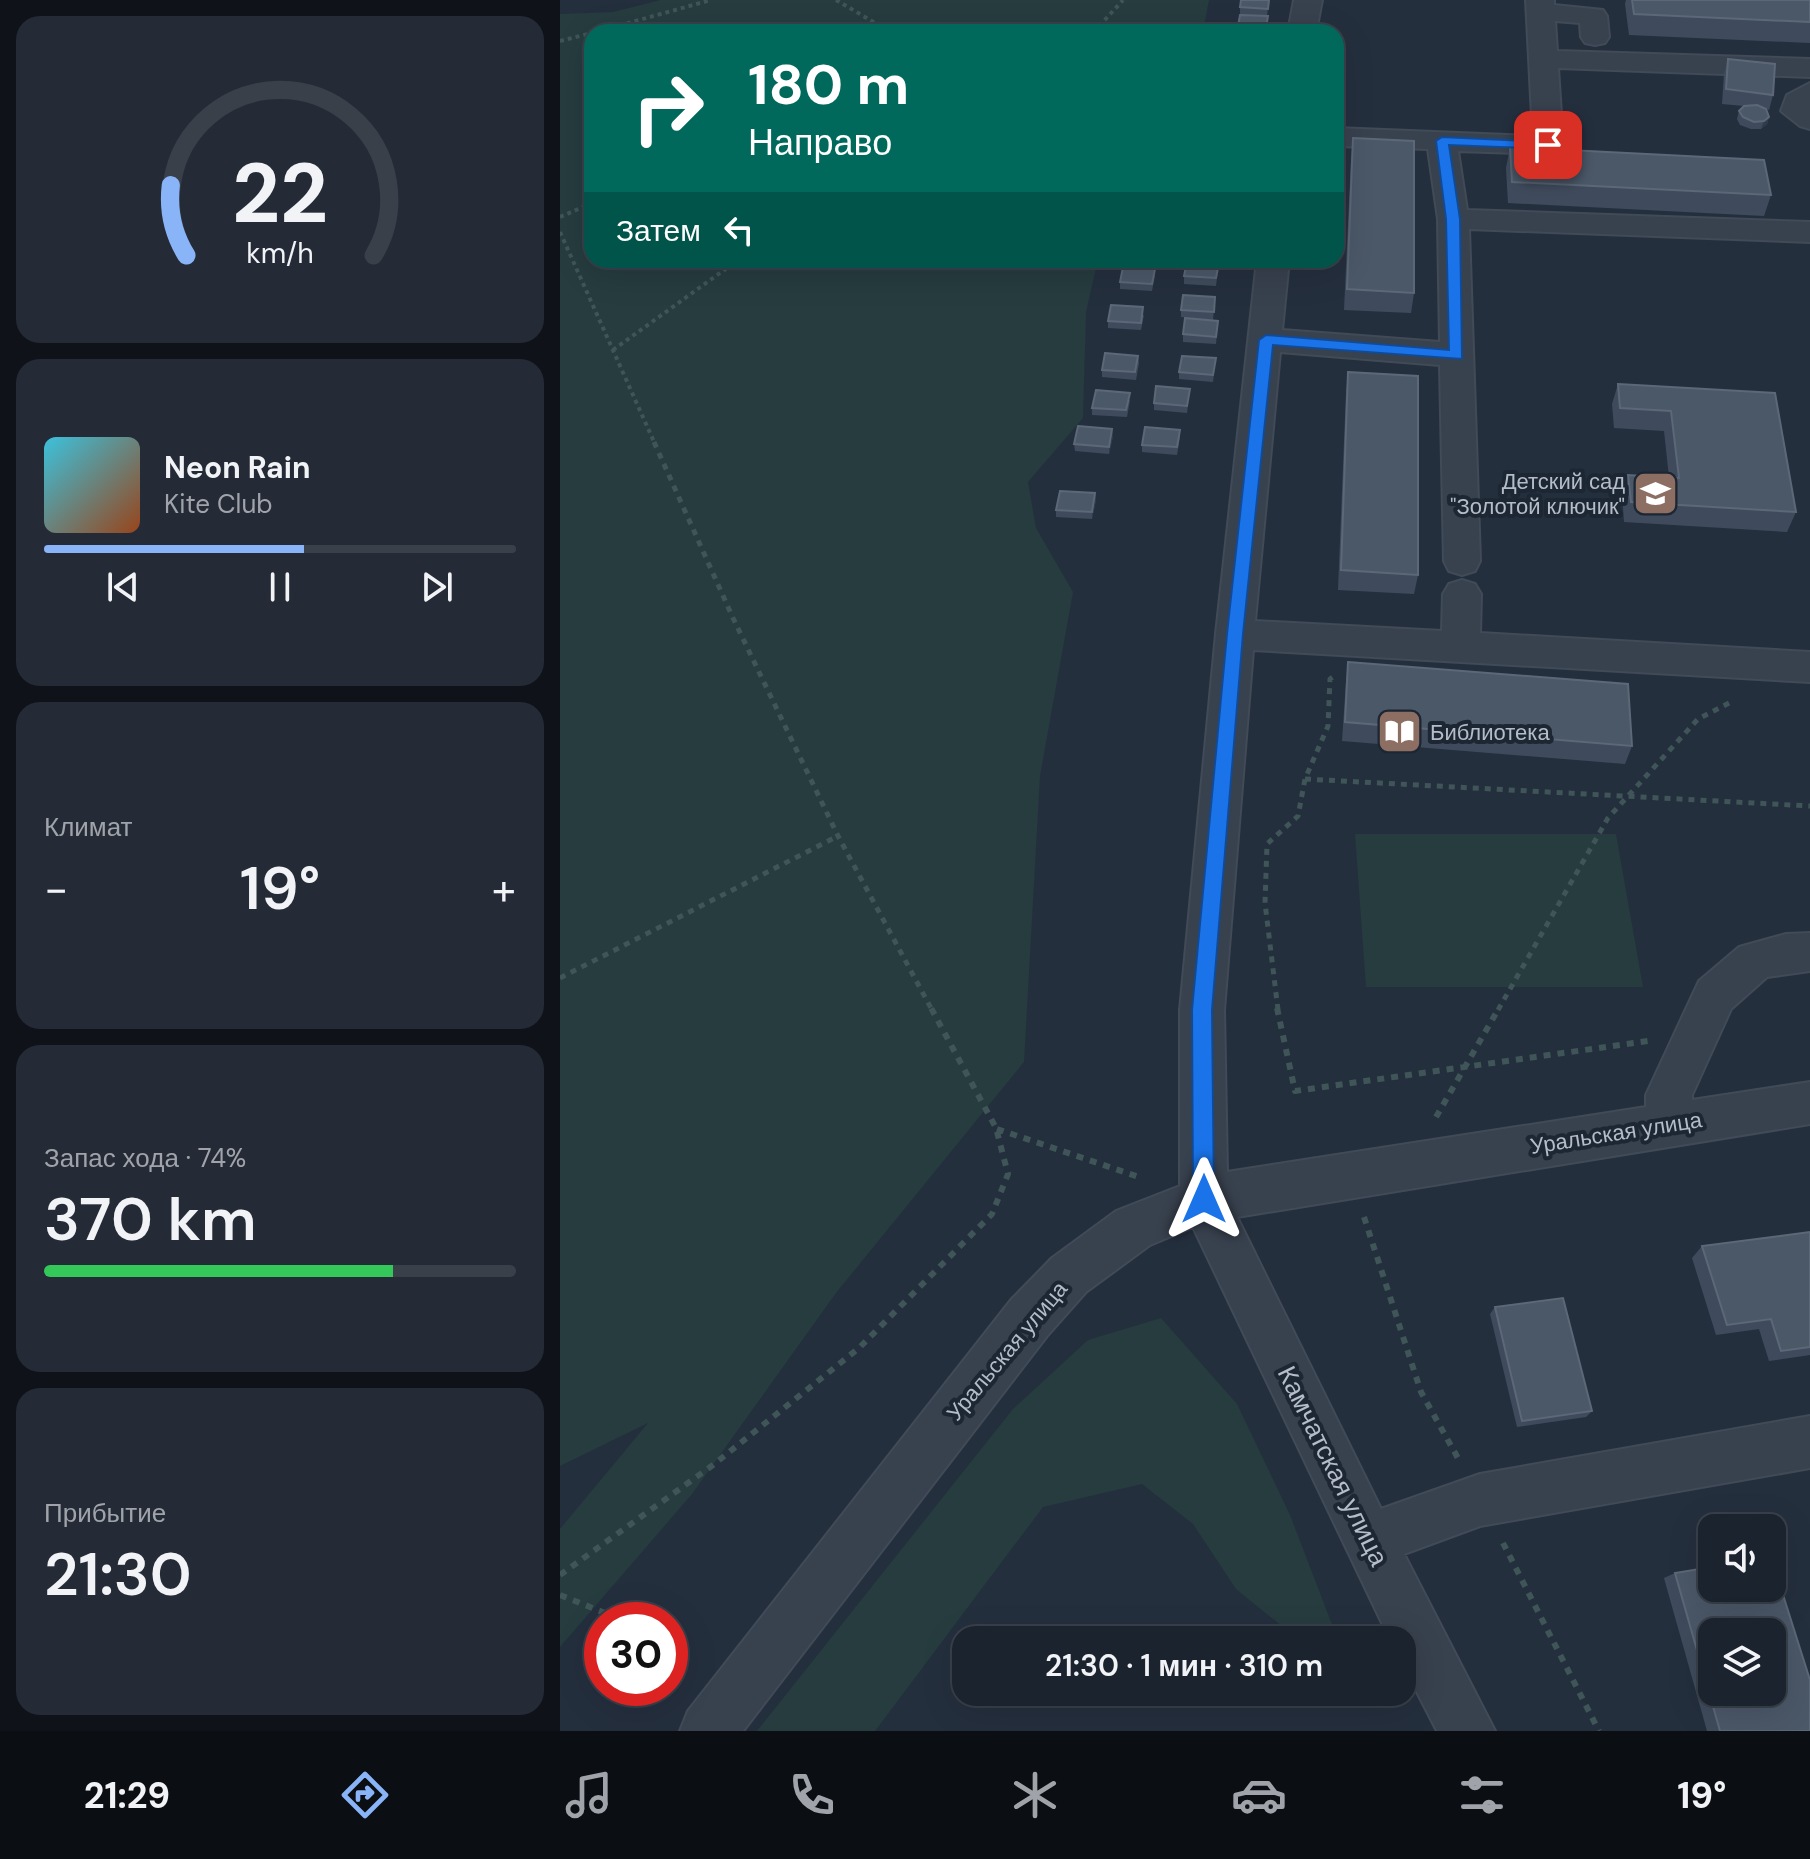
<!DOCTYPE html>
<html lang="ru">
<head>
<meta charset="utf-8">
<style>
	:root { --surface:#1b232e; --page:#242b36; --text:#f1f3f6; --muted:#a0a4aa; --line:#39404a; --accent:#8ab4f8 }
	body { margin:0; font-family:"DM Sans",sans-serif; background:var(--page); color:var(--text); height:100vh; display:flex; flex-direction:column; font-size:30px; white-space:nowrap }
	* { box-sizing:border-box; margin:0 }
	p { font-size:26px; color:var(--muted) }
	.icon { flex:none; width:44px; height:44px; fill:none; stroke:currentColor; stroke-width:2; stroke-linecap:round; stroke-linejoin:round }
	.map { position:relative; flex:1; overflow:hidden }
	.side { display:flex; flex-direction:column; gap:16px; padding:16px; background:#0f1319; width:560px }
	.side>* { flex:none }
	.banner { position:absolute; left:24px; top:24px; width:760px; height:244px; border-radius:24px; box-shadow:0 8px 32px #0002,0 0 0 2px var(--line); background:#00695c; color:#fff; overflow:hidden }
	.controls { position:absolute; left:1138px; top:1514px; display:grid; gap:16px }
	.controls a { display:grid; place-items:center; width:88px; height:88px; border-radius:16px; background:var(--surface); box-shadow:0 8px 32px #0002,0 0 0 2px var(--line); font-size:40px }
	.speed { position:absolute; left:24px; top:1602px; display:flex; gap:16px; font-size:40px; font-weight:700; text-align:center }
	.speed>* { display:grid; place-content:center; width:104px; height:104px; border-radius:50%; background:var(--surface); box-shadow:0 8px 32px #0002,0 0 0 2px var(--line); line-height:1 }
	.speed .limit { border:12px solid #d22; background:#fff; color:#111 }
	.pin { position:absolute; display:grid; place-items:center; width:68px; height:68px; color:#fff; margin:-34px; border-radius:16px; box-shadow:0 4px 12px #0006 }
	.me { position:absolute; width:88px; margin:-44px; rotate:0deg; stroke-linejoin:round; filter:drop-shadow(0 0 6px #0008) }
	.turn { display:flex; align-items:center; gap:28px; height:168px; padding:0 32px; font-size:36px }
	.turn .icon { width:104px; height:104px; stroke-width:2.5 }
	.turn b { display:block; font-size:56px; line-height:68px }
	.then { display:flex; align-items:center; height:76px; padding:0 32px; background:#0003; gap:16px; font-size:30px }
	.big { font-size:60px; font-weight:600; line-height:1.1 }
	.side .widget { flex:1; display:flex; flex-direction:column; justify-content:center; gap:12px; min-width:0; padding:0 28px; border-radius:24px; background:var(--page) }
	.side .dial { align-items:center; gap:0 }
	.dial svg { height:208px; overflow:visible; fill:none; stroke:var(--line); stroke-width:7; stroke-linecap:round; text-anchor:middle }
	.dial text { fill:var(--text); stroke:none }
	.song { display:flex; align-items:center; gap:24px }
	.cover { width:96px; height:96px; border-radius:12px; background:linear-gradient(135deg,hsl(190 70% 55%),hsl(20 70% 35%)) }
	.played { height:8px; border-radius:4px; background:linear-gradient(90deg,var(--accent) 55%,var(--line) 55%) }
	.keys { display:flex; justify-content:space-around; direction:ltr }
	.heat { display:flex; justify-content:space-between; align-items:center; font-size:44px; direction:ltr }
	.charge { height:12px; border-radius:6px; background:linear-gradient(90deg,#34c759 74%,var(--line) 0) }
	.trip { position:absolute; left:392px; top:1626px; width:464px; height:80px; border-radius:24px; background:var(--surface); box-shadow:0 8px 32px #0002,0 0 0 2px var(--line); font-weight:600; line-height:80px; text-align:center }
	.tabs { display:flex; height:128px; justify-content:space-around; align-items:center; background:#0b0e12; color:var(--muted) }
	.tabs .icon { width:56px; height:56px }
	.tabs .selected { color:var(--accent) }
	.tabs b { font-size:36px; color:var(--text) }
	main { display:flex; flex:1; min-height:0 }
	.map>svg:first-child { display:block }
	.green { fill:#263c3f }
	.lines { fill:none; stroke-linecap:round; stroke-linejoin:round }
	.minor-casing { stroke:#414a57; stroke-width:4 }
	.path-far2 { stroke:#3f5557; stroke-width:4; stroke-dasharray:4 4; stroke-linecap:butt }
	.path-far1 { stroke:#3f5557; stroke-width:5; stroke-dasharray:6 6; stroke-linecap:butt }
	.path { stroke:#3f5557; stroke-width:6; stroke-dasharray:7 7; stroke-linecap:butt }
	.minor { fill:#38414e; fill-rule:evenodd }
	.wall { fill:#3f4b5c }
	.shaded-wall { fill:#2f3b4b }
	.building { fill:#4b5868; stroke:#5c6777; stroke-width:2; fill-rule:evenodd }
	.route { fill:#1a73e8; stroke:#114b97; stroke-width:2 }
	.labels { text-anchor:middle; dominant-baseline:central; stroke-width:8; stroke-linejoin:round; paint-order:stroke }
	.poi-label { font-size:22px; fill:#b4bcc9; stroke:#1d2633; text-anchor:end }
	.street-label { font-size:22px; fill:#b4bcc9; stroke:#1d2633 }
	.near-street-label { font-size:26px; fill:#b4bcc9; stroke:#1d2633 }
</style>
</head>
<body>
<main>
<section class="side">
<div class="widget dial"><svg viewBox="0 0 100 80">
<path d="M14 69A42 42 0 1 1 86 69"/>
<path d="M14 69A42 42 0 0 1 8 42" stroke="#8ab4f8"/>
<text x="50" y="56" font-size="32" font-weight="700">22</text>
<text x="50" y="72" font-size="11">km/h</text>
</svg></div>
<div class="widget">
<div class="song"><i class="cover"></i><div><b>Neon Rain</b><p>Kite Club</p></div></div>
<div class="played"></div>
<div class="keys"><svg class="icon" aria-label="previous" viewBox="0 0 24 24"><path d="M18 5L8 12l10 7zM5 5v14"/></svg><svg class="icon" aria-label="pause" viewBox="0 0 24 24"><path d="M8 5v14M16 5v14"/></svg><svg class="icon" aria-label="next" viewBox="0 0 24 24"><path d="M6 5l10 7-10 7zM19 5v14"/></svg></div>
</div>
<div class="widget"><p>Климат</p>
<div class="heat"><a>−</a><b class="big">19°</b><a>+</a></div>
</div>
<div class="widget"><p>Запас хода · 74%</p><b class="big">370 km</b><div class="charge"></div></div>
<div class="widget"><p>Прибытие</p><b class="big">21:30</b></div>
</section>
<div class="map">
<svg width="1250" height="1731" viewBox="0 0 1250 1731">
	<rect width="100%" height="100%" fill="#242f3e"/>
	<path class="green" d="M101,0H649L643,32H32V260H538L526,312L523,418L468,482L476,528L513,592L480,776L464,1062L276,1293L132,1494L0,1647V1529L88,1423L0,1466V14L53,12Z
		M795,834H1056L1083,987H806Z
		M601,1318L677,1404L730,1515L778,1640H739L676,1589L633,1524L582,1484L483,1507L315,1731H197L453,1409L528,1340Z"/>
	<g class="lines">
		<defs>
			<path id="minor" d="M734,0H762L756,32H728Z
				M966,0H994V5L1043,10L1047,16L1049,37L1045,43L1035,45L1025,43L1021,37L1020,23L995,21L997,51L1250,59V77L998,68L1003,145L999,151L988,154L898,151L907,210L1250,222V242L909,229L920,561L915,571L902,575L889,571L884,561L880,365L720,352L695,621L882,631L883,594L889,584L902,580L915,584L921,594L920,633L1250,652V682L693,650L664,1010L667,1172L1086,1107V1095L1139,981L1179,947L1226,934L1250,933V971L1207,977L1171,1009L1132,1095V1100L1250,1082V1124L677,1217L821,1509L920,1474L1250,1416V1468L920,1526L844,1554L935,1731H877L842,1663V1640H830L633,1227L590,1245L526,1292L487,1336L183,1731H120L128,1711L451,1300L492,1258L556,1211L620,1186V1010L656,634L697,260H729L722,330L880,342L878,219L868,149L776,146V128L973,136Z
				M1250,83V129L1240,126L1221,111L1227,95Z"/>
		</defs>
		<use href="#minor" class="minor-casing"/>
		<path class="path-far2" d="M276,0L317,24V32
			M36,32L151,0
			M534,32L563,0
			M0,41L32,33
			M0,217L32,203
			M0,232L95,444
			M53,350L178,260"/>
		<path class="path-far1" d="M94,442L173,618L278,836L372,1010
			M745,779L1250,806
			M0,978L278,836
			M718,1010L705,903L707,844L738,816L745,779L768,726L770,679L773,677
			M938,1010L1048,818L1138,719L1173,701"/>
		<path class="path" d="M717,1008L735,1091L1088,1041
			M876,1117L939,1008
			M437,1129L582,1178
			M804,1217L861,1392L899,1460
			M943,1543L1039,1731
			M0,1575L153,1465L299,1348L432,1214L448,1174L436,1128L371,1008
			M0,1595L50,1615"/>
		<use href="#minor" class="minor"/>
	</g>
	<path class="wall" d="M709,0L707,16L680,15V7Z
		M1066,0H1250V43L1069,35L1065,4Z
		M708,16L706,32H678V26Z
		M1168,59L1213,95L1209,110L1206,109L1209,117L1207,124L1201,129H1191L1180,125L1177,119L1179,111L1184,106L1162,104L1164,73Z
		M793,138L854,293L851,313L784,310L791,159Z
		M950,147L1211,195L1204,216L948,203L946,168Z
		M659,263L656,286L624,284V276Z
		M595,269V276L592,291L560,289V282Z
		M655,297L653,320L621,317V310Z
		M584,315L581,330L548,328V321Z
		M658,321L656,344L623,342V334Z
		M578,356L579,363L576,380L542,377V370Z
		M656,358L653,382L619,379V372Z
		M788,372L858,575L854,594L778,590L786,392Z
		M1058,384L1215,393L1236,512L1227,532L1064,522L1062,494L1068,475L1109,477L1104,431L1054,428L1052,404Z
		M630,389L627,413L594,410V403Z
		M570,400L567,417L532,415V408Z
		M552,429L553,436L549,454L515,451L514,444Z
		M620,437L617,455L582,452V445Z
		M535,493L536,500L532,519L496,517V510Z
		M788,662L1072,746L1065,764L782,741L786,681Z
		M1250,1232V1355L1209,1361L1199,1329L1156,1335L1132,1258L1142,1246Z
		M935,1307L1032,1411L1026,1417L957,1427L930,1314Z
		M1115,1573L1250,1731H1147L1104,1578Z"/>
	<path class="shaded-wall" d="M1209,117L1207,124L1201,129L1204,121Z
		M552,429L553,436L549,454V447Z
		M535,493L536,500L532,519V512Z"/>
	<path class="building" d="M681,0H709L708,9L680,7Z
		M1072,0H1250V22L1074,14Z
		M680,15L708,16L706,28L678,26Z
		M1168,59L1215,64L1213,95L1166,89Z
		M1197,105L1206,109L1209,117L1204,121L1194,122L1183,117L1179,111L1184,106Z
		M793,138L854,141V293L787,289Z
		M950,147L1204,160L1211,195L952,182Z
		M627,261L659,263L656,278L624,276Z
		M563,267L595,269L592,284L560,282Z
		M623,295L655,297L654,312L621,310Z
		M551,305L583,307L581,323L548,321Z
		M625,318L658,321L656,337L623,334Z
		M545,353L578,356L575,372L542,370Z
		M622,356L656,358L653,375L619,372Z
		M788,372L858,376V575L781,570Z
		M1058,384L1215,393L1236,512L1071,502L1068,475L1119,478L1111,411L1060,408Z
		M596,386L630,389L627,406L594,403Z
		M536,390L570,393L566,410L532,408Z
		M518,426L552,429L549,447L514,444Z
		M585,427L620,430L617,447L582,445Z
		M500,491L535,493L532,512L496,510Z
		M788,662L1068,684L1072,746L785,722Z
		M1250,1232V1347L1221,1351L1211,1319L1167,1325L1142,1246Z
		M1003,1298L1032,1411L962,1421L935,1307Z
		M1212,1560L1250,1680V1731H1160L1115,1573L1152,1567V1588H1212ZM1152,1632H1212V1692H1152Z"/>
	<path class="route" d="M882,137L988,142L994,145L988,149L889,145L900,219L902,359L713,345L683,634L652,1010L654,1199L651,1206L644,1209L636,1206L633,1199L632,1010L667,634L699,340L706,335L889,350L886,219L876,141Z"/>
	<defs>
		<symbol id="school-square" viewBox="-11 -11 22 22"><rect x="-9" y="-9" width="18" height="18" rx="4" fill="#8d6e63" stroke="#1d2633"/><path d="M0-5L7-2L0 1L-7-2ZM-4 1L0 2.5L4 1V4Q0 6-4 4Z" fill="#fff"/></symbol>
		<symbol id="library-square" viewBox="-11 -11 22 22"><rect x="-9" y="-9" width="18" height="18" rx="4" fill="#8d6e63" stroke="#1d2633"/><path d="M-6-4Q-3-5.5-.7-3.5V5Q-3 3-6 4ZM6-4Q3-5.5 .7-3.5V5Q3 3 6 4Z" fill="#fff"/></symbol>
	</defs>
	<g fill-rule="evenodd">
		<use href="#school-square" x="1070" y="468" width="51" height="51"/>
		<use href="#library-square" x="814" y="706" width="51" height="51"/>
	</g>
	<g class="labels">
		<g class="poi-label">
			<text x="1065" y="481">Детский сад<tspan x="1065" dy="25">"Золотой ключик"</tspan></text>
			<text x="870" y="732" text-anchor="start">Библиотека</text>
		</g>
		<g class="street-label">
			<text transform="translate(1056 1133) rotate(-9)">Уральская улица</text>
			<text transform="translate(447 1351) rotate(-50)">Уральская улица</text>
		</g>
		<g class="near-street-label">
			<text transform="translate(773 1466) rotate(64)">Камчатская улица</text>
		</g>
	</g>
</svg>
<div class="controls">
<a><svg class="icon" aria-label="sound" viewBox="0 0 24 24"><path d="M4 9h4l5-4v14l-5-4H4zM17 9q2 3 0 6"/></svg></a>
<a><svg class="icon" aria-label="layers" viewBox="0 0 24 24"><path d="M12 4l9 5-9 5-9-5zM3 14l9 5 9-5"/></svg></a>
</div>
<div class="speed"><div class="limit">30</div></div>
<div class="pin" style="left:988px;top:145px;background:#d93025"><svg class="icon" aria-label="arrive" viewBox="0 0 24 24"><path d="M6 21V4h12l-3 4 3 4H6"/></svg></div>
<svg class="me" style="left:644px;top:1199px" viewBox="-20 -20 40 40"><path d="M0-17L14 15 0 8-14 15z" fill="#1a73e8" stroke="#fff" stroke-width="4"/></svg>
<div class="trip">21:30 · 1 мин · 310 m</div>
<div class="banner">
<div class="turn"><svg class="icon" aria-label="right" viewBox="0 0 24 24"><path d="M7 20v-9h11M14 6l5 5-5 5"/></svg><div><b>180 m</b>Направо</div></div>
<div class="then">Затем<svg class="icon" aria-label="left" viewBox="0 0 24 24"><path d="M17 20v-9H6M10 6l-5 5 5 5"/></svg></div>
</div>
</div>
</main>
<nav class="tabs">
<b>21:29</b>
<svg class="icon selected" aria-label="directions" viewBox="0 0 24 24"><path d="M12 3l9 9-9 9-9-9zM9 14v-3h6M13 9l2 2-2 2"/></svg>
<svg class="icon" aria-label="music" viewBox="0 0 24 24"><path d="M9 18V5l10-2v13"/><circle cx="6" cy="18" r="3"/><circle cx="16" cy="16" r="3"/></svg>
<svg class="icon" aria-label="phone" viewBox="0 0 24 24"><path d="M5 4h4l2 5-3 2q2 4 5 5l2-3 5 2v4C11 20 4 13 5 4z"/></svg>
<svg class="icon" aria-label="climate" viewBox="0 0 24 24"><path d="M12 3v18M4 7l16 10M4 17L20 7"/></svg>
<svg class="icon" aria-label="car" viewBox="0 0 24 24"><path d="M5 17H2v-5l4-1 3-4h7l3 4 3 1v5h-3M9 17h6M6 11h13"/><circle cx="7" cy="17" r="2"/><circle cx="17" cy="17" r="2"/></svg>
<svg class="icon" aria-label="filters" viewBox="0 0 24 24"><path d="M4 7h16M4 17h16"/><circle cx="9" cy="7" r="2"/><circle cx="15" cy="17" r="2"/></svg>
<b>19°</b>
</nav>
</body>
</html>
